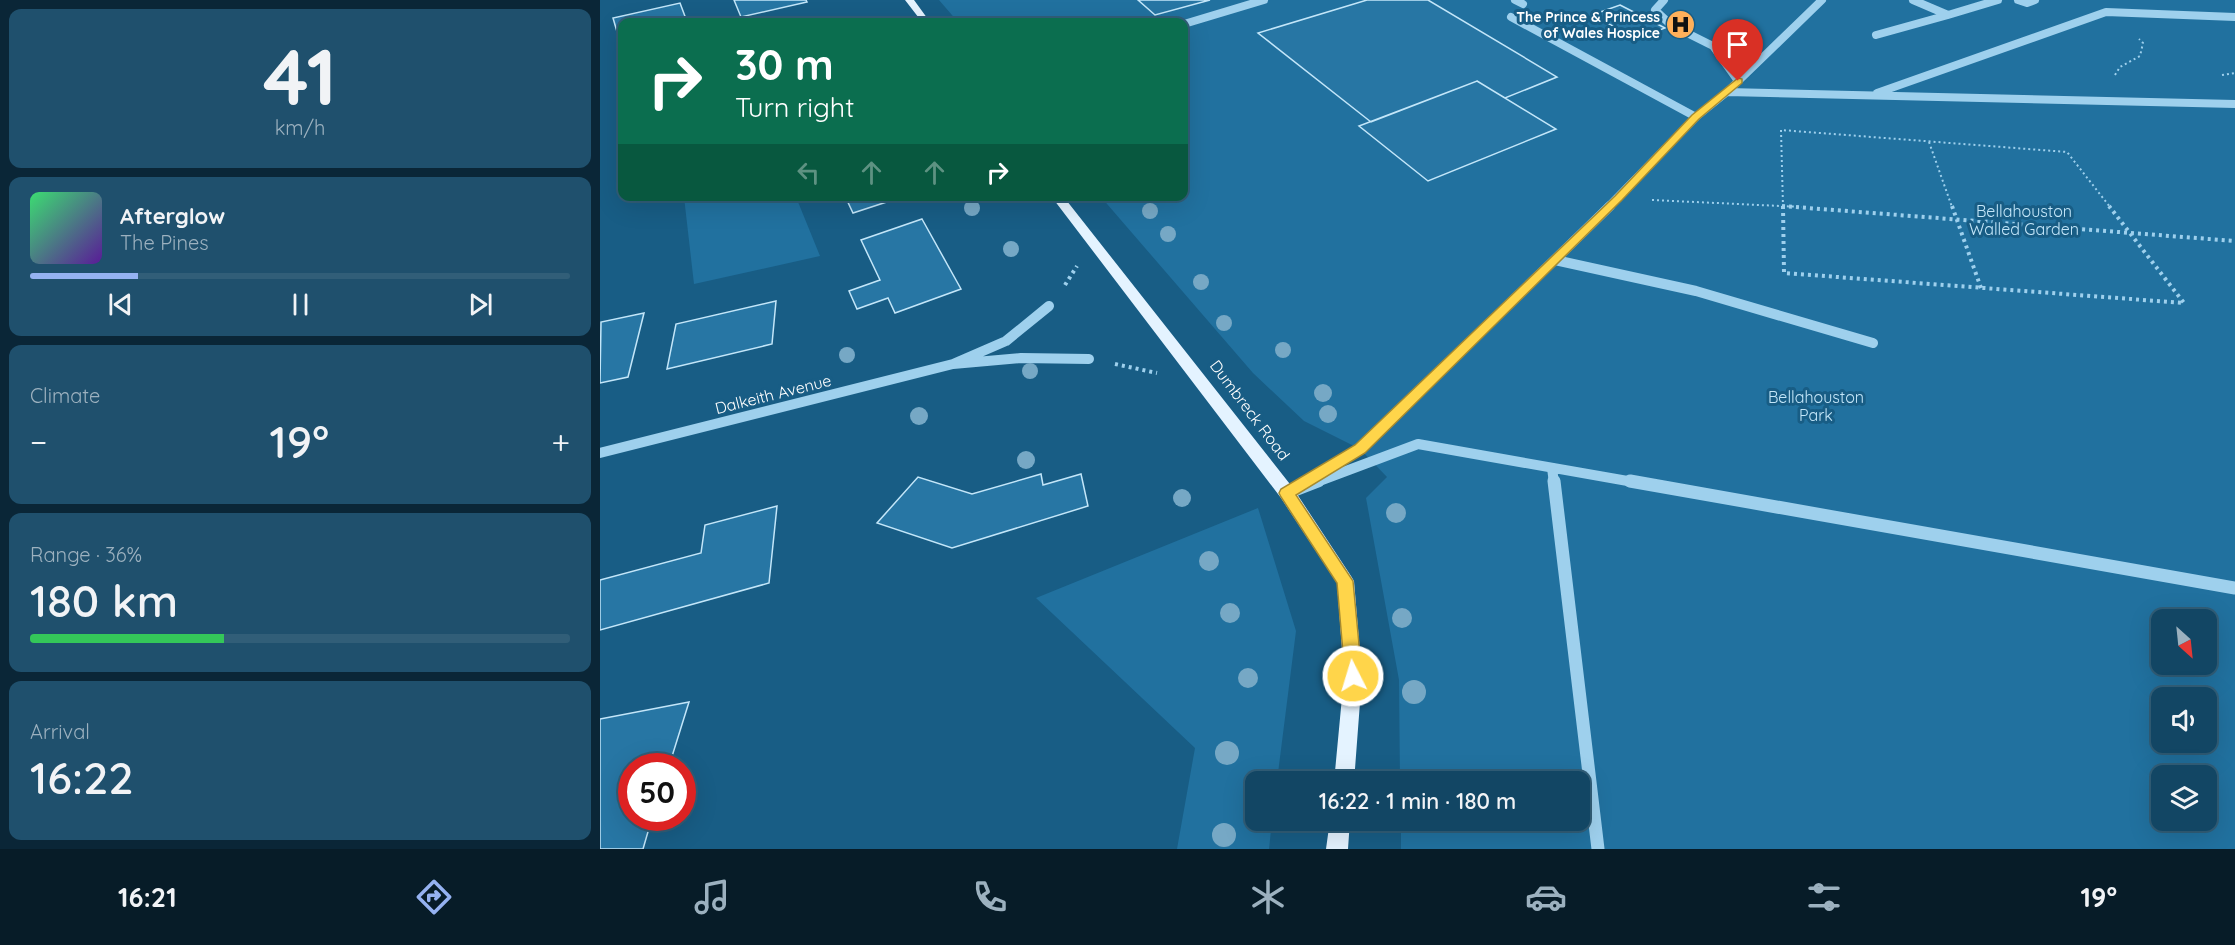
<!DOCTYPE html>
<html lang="en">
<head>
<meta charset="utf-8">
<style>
	:root { --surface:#124664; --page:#1f506d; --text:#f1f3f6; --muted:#9cb1bf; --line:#315e78; --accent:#95b2f1 }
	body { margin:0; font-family:Quicksand,sans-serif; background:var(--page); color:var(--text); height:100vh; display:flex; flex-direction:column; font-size:22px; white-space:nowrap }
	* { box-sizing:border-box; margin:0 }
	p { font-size:20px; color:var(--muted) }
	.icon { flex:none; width:33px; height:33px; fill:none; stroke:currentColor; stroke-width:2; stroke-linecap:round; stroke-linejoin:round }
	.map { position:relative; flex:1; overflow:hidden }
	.panel { display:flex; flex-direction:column; gap:9px; padding:9px; background:#0a2637; width:600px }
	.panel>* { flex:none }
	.hud { position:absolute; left:18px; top:18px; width:570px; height:183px; border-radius:12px; box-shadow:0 6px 24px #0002,0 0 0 2px var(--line); background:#0b6e4f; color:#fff; overflow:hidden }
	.needle { width:39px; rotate:153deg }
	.buttons { position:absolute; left:1551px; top:609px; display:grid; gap:12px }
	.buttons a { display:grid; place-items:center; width:66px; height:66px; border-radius:12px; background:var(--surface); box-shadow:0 6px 24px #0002,0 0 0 2px var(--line); font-size:30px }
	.speed { position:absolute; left:18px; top:753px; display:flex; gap:12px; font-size:30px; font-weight:700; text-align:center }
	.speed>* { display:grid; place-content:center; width:78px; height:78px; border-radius:50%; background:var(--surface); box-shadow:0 6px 24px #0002,0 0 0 2px var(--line); line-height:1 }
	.speed .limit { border:9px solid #d22; background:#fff; color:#111 }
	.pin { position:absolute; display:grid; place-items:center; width:51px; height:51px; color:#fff; margin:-62px -26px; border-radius:50% 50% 50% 0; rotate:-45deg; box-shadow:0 0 6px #0007 }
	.pin .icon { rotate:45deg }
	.me { position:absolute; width:66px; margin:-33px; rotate:355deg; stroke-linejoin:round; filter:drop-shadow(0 0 4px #0008) }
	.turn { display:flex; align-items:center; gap:21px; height:126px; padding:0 18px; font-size:27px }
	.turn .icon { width:78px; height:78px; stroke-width:2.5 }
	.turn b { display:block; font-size:42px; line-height:51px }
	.lanes { display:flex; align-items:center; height:57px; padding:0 18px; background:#0003; justify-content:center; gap:30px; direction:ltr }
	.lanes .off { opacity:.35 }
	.big { font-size:45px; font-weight:600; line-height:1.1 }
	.panel .tile { flex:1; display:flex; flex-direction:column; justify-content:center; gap:9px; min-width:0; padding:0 21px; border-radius:12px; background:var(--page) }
	.panel .dial { align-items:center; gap:0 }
	.dial b { font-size:78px; line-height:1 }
	.song { display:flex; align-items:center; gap:18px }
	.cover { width:72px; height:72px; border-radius:9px; background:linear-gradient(135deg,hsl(140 70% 55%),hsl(270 70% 35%)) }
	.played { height:6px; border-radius:3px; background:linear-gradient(90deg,var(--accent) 20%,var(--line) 20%) }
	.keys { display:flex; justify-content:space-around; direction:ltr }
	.heat { display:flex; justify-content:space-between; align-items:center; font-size:33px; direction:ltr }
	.charge { height:9px; border-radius:4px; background:linear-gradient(90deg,#34c759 36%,var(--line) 0) }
	.trip { position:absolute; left:645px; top:771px; width:345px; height:60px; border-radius:12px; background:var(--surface); box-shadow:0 6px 24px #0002,0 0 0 2px var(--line); font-weight:600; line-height:60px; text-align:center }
	.dock { display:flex; height:96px; justify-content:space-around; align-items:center; background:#071c28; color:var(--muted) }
	.dock .icon { width:42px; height:42px }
	.dock .selected { color:var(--accent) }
	.dock b { font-size:27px; color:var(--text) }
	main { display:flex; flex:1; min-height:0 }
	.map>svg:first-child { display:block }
	.green { fill:#21719f; fill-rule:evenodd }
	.building { fill:#2776a4; stroke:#c3e6f9; stroke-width:1.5 }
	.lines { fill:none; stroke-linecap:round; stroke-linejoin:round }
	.path-far1 { stroke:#9ed0ed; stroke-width:2; stroke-dasharray:2 3; stroke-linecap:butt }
	.path { stroke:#9ed0ed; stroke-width:4; stroke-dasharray:3 4; stroke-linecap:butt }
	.minor-far2 { stroke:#9ed0ed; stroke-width:8 }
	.minor-far1 { stroke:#9ed0ed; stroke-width:10 }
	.minor { stroke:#9ed0ed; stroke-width:13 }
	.major { fill:#e4f3ff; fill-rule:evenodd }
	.tree { fill:#76a8c5 }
	.route { fill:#ffd54a; stroke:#a68a30; stroke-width:1.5 }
	.labels { text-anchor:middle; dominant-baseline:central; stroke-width:6; stroke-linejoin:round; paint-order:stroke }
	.far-poi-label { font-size:14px; font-weight:bold; fill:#fff; stroke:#185d85; text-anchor:end }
	.park-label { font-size:16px; fill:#c3e6f9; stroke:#185d85 }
	.street-label { font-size:16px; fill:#fff; stroke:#185d85 }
</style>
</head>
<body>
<main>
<section class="panel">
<div class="tile dial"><b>41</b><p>km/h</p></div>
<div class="tile">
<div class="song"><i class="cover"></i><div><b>Afterglow</b><p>The Pines</p></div></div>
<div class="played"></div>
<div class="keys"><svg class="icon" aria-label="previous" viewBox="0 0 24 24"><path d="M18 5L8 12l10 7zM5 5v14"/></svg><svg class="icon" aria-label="pause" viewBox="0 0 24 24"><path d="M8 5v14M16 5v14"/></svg><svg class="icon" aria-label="next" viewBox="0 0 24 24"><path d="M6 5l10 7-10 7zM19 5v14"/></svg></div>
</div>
<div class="tile"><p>Climate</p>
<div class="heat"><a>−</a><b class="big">19°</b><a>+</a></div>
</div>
<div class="tile"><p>Range · 36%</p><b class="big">180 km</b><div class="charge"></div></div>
<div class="tile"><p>Arrival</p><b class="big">16:22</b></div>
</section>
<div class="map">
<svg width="1635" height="849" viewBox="0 0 1635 849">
	<rect width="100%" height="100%" fill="#185d85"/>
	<path class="green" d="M339,0H1635V849H801V821L980,820V782L800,781L799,680L766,498L787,477L760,449L704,421L653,373L501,197L584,196V22H358ZM1562,620H1606V664H1562ZM1562,698H1606V742H1562ZM1562,776H1606V820H1562Z
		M84,197H196L220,256L94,284Z
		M658,508L696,631L677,781L656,782V820L672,821L669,849H577L595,748L436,598Z"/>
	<path class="building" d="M134,0H206L207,2L141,17Z
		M538,0H610L555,15Z
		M767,0H828L957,77L905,98L877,81L771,122L658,33Z
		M80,3L86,19L72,22H22V34L18,35L13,18Z
		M1020,5L1065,28L1037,39L992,15Z
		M877,81L956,129L828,181L759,126Z
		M245,196H305L253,213Z
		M322,219L361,289L295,313L288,298L257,309L249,291L280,280L261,240Z
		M176,301L172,344L67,369L76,324Z
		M44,313L28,377L0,383L1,322Z
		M441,474L443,485L481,474L488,506L352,548L277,523L318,477L372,494Z
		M177,506L169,583L0,630V580L101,553L105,525Z
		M89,702L69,766H32V818H52L43,849H0V719Z"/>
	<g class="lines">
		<path class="path-far1" d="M1515,75L1520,67L1540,56L1543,43L1539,39
			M1622,75L1635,73
			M1329,142L1352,207
			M1052,200L1202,207
			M1183,207L1181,130L1467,152L1510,207"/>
		<path class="path" d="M1182,206L1635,241
			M1183,206L1184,273L1584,303L1509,206
			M1352,206L1381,288
			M465,285L477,266
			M515,364L557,373"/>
		<path class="minor-far2" d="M915,0L923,4
			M1064,0L1055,10L1071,25L1113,46L1138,81
			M1418,0L1427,3L1435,0
			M1348,15L1398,0
			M911,17L1096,117
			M584,24L664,0
			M1276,35L1348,15L1313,0
			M1127,92L1635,104
			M1277,93L1506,12L1635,17
			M1008,207L1096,117L1127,92L1222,0"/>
		<path class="minor-far1" d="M955,260L1096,291L1273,343
			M449,306L406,341L353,364L421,358L489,359
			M0,453L353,364
			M952,468L954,483
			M710,479L760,449L1010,206
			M714,483L818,444L1039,483"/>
		<path class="minor" d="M954,481L998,849
			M1030,481L1635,588
			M687,493L718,481"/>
		<path class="major" d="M305,0H314L330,22H322Z
			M451,196H463L693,488L751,576L754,581L762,676L754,782H734L744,676L737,583L681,498Z
			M730,820H750L748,849H726Z"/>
	</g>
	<g class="tree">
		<circle cx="372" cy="208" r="8"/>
		<circle cx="550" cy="211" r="8"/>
		<circle cx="568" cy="234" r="8"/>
		<circle cx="411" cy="249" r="8"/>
		<circle cx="601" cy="282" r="8"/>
		<circle cx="624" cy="323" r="8"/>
		<circle cx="683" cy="350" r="8"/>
		<circle cx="247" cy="355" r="8"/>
		<circle cx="430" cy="371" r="8"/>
		<circle cx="723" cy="393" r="9"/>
		<circle cx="728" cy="414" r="9"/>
		<circle cx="319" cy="416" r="9"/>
		<circle cx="426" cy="460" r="9"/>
		<circle cx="582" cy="498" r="9"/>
		<circle cx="796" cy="513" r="10"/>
		<circle cx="609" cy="561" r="10"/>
		<circle cx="630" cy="613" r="10"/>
		<circle cx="802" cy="618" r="10"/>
		<circle cx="648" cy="678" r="10"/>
		<circle cx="814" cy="692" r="12"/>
		<circle cx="627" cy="753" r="12"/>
		<circle cx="624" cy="835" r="12"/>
	</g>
	<path class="route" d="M1138,78L1142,79V83L1099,119L1022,200L765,453L696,495L753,581L762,676L759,681L753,684L747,681L745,676L737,583L681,497L679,493L681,489L755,445L1015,196L1092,115Z"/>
	<defs>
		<symbol id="hospital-disc" viewBox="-11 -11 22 22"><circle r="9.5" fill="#ffb05a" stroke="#185d85"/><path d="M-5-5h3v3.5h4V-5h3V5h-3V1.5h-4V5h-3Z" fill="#111"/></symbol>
	</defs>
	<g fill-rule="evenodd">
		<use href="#hospital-disc" x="1064" y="8" width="33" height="33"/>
	</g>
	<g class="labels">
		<g class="far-poi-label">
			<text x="1060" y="17">The Prince &amp; Princess<tspan x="1060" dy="16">of Wales Hospice</tspan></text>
		</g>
		<g class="park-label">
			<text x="1424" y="211">Bellahouston<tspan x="1424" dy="18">Walled Garden</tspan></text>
			<text x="1216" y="397">Bellahouston<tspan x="1216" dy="18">Park</tspan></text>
		</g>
		<g class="street-label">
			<text transform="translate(173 394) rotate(-14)">Dalkeith Avenue</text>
			<text transform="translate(650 410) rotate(53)">Dumbreck Road</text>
		</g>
	</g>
</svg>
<div class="buttons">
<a><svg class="needle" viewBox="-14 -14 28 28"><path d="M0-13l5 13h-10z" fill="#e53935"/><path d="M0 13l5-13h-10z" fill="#9cb1bf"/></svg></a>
<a><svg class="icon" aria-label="sound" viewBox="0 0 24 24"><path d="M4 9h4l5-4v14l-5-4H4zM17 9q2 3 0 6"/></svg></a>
<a><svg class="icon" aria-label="layers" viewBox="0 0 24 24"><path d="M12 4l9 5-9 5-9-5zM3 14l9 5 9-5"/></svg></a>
</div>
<div class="speed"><div class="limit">50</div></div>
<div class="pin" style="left:1138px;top:81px;background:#d93025"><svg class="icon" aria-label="arrive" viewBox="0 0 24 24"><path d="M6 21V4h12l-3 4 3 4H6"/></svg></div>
<svg class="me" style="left:753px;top:676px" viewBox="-20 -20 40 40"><circle r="17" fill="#ffd54a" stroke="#fff" stroke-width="3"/><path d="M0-11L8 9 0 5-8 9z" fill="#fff"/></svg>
<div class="trip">16:22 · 1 min · 180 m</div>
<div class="hud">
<div class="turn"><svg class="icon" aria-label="right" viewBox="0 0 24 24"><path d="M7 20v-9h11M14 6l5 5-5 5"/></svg><div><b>30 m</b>Turn right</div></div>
<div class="lanes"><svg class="icon off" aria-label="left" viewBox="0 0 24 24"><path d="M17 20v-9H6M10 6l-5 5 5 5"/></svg><svg class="icon off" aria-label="ahead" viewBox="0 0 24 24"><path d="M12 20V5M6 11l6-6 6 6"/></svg><svg class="icon off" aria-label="ahead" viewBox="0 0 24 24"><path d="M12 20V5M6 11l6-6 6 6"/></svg><svg class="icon" aria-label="right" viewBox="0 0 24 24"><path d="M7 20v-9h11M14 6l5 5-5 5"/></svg></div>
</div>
</div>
</main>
<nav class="dock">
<b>16:21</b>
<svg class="icon selected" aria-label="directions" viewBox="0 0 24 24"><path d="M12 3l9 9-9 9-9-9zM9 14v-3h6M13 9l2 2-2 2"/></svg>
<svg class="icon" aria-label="music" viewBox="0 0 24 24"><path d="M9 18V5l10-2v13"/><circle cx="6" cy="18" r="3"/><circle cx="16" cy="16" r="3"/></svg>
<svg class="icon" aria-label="phone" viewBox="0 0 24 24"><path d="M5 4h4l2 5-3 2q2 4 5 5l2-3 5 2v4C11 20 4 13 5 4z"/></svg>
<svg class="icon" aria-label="climate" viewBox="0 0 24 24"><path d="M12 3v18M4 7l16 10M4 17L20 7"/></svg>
<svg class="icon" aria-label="car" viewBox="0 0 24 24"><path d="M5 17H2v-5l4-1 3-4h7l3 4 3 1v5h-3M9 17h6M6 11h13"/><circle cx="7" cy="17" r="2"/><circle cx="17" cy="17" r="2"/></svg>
<svg class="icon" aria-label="filters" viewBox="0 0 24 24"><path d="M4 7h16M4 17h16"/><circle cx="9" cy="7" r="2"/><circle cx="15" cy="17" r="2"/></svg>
<b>19°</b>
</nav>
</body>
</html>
